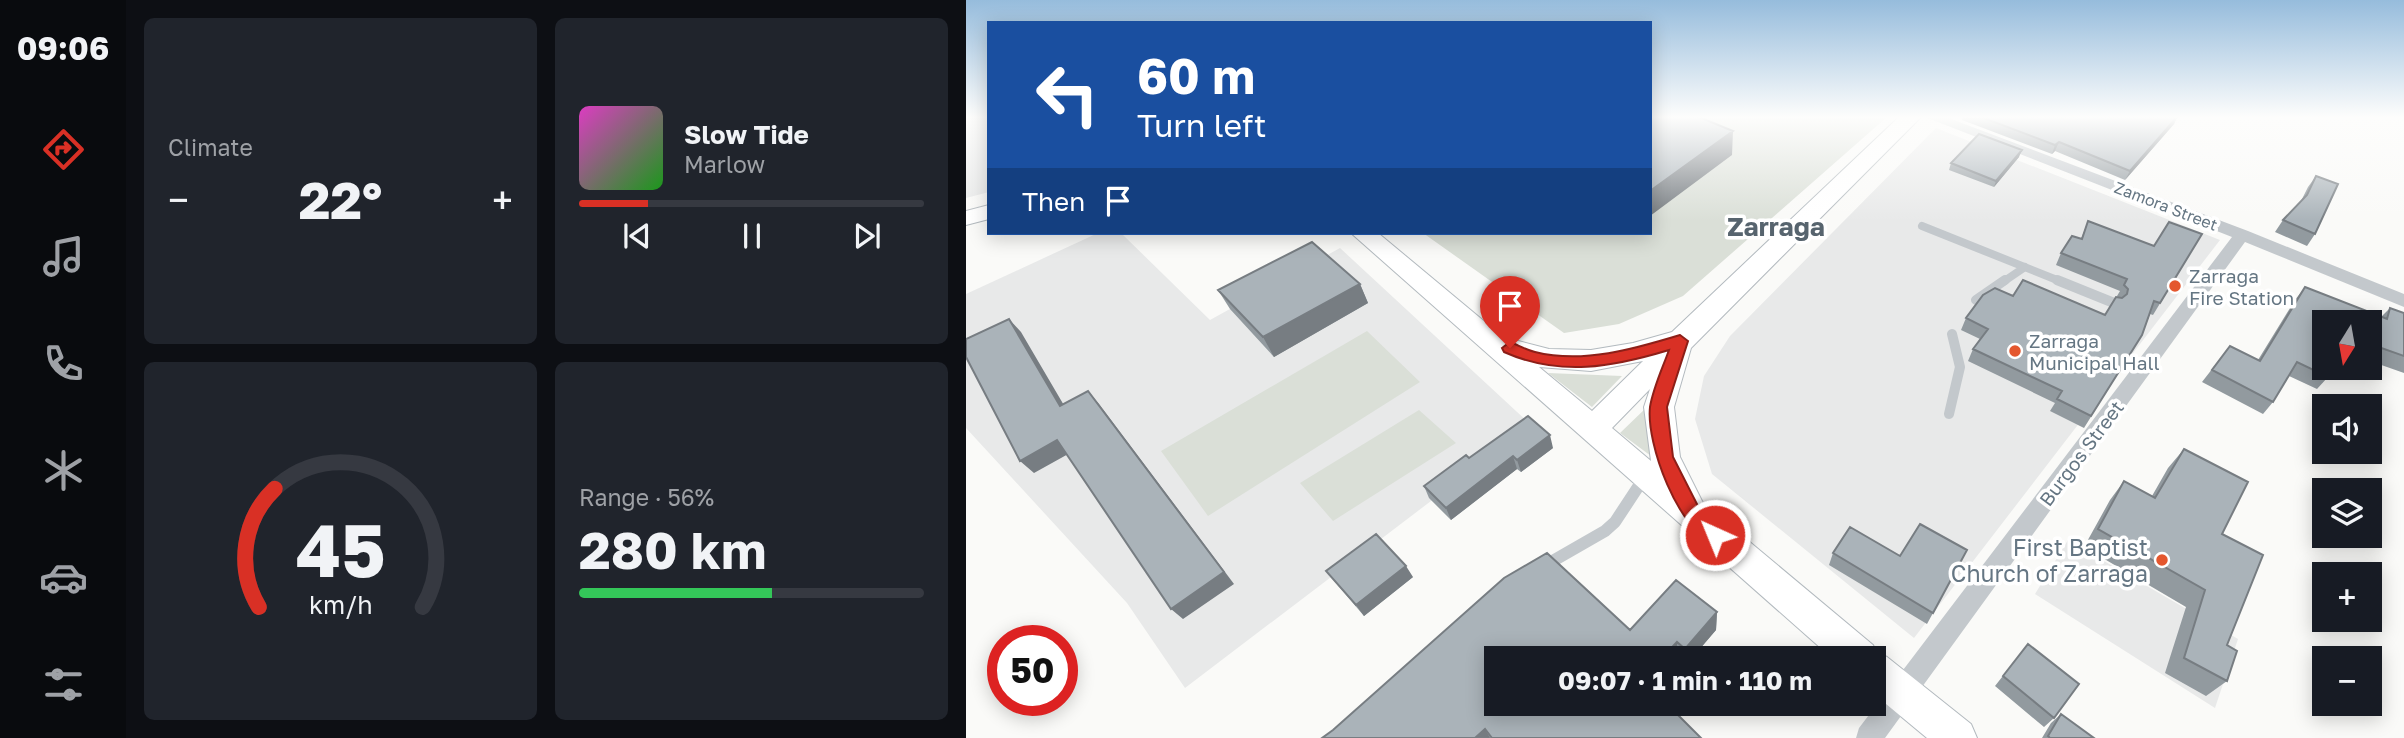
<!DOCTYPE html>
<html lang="en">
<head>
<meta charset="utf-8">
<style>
	:root { --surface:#171b24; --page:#20242c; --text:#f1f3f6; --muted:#9ea1a6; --line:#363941; --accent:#d93025 }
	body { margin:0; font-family:"Golos Text",sans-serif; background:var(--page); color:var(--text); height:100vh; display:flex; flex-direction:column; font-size:26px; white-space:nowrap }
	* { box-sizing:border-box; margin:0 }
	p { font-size:23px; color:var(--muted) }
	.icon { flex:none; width:38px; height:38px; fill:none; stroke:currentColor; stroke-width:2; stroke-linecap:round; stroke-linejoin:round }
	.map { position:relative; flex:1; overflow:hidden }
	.sheet { display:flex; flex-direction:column; gap:18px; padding:18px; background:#0d0f14; width:840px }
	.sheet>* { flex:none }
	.top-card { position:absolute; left:21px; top:21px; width:665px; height:214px; border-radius:0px; box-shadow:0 4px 18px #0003; background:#1a4fa0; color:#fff; overflow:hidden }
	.needle { width:46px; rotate:191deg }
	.buttons { position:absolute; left:1346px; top:310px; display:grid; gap:14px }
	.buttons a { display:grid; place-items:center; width:70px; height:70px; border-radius:0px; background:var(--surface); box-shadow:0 4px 18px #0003; font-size:35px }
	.speed { position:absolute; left:21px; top:625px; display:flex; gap:14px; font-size:35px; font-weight:700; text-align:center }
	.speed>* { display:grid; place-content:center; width:91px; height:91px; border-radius:50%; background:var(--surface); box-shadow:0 4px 18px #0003; line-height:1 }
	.speed .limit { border:10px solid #d22; background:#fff; color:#111 }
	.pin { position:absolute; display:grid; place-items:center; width:60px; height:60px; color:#fff; margin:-72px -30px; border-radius:50% 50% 50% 0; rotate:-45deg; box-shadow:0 0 7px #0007 }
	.pin .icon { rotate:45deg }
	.me { position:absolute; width:77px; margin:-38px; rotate:316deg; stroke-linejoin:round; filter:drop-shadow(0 0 5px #0008) }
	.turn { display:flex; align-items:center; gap:24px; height:147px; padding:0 35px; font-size:32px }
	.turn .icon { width:91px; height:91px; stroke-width:2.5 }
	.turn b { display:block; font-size:49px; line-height:60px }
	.then { display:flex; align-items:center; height:66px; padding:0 35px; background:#0003; gap:14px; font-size:26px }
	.big { font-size:52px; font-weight:700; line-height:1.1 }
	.sheet .tile { flex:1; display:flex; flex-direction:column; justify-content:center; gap:10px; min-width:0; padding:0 24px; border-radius:10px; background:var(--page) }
	.sheet .dial { align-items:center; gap:0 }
	.dial svg { height:182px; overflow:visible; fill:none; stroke:var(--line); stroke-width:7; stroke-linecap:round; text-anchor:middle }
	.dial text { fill:var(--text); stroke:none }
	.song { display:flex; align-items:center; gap:21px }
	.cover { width:84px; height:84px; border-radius:10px; background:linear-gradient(135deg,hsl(310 70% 55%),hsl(120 70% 35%)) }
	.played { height:7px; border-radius:4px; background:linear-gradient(90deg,var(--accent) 20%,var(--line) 20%) }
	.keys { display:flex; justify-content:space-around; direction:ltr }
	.heat { display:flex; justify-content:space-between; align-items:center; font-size:38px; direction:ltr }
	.charge { height:10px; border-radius:5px; background:linear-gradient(90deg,#34c759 56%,var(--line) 0) }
	.sheet .tiles { flex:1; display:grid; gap:18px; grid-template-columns:repeat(2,1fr) }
	.trip { position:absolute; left:518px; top:646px; width:402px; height:70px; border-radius:0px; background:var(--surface); box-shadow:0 4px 18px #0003; font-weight:700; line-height:70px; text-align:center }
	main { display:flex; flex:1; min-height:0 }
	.menu { display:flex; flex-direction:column; width:126px; justify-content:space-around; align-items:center; background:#090b0e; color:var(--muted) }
	.menu .icon { width:49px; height:49px }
	.menu .active { color:var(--accent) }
	.menu b { font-size:32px; color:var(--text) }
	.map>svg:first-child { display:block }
	.built { fill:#e8e9e9 }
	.green { fill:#dadfd7 }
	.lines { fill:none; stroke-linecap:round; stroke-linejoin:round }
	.secondary-casing { stroke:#b3babf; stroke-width:2 }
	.service-far2 { stroke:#c3c8cc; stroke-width:8 }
	.service-far1 { stroke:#c3c8cc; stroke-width:10 }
	.service { stroke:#c3c8cc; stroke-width:12 }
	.minor { fill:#c3c8cc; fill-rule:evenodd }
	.secondary { fill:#fff; fill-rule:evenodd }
	.wall { fill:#929a9f }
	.shaded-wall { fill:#777d82 }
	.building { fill:#aab3b9; stroke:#777d82; stroke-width:2 }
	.route { fill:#d93025; stroke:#8d1f18; stroke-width:2 }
	.poi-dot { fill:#e4572e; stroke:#fff; stroke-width:2.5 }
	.labels { text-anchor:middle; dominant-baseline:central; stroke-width:7; stroke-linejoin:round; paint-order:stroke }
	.far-street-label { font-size:16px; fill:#657683; stroke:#fff }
	.poi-label { font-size:19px; fill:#657683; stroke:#fff; text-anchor:start }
	.street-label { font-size:19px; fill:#657683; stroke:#fff }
	.near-poi-label { font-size:23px; fill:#657683; stroke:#fff; text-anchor:end }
	.district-label { font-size:26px; font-weight:bold; fill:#57646e; stroke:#fff }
</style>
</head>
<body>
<main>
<nav class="menu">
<b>09:06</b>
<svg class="icon active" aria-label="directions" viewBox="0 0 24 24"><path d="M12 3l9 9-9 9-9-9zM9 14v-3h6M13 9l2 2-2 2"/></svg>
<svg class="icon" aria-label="music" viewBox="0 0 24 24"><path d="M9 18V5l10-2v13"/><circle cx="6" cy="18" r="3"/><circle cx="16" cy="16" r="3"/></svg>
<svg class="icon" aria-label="phone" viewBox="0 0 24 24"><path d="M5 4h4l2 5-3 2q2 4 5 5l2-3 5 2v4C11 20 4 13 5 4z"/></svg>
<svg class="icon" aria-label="climate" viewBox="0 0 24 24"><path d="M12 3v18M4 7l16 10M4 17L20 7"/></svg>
<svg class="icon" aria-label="car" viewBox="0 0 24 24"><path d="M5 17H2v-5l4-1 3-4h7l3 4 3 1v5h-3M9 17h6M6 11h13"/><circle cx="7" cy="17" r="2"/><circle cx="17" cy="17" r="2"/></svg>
<svg class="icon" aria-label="filters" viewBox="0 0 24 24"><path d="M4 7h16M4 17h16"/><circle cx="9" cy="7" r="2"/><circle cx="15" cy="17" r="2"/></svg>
</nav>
<section class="sheet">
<div class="tiles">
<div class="tile"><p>Climate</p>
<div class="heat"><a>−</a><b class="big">22°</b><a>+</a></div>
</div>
<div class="tile">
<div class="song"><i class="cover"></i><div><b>Slow Tide</b><p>Marlow</p></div></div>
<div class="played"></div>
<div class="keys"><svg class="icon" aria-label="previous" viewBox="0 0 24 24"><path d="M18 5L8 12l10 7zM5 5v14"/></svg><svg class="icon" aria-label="pause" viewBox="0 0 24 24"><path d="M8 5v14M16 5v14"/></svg><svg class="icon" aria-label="next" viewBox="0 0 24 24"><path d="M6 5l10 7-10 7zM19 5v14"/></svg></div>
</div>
<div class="tile dial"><svg viewBox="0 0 100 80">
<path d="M14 69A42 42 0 1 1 86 69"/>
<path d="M14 69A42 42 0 0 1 21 17" stroke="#d93025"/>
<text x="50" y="56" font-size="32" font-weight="700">45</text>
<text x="50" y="72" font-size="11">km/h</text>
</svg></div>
<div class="tile"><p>Range · 56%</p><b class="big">280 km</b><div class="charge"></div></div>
</div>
</section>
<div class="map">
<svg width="1438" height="738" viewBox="0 0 1438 738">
	<rect width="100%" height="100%" fill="#fafaf8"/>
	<path class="built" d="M0,117H23V192L0,198Z
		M970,128L1254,240L948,638L746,474L729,419L738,376L764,336Z
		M132,233H155L244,320L374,248L565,425L219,688L161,603L0,428V294Z
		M1102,540L1272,639L1249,708L1069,594Z"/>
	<path class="green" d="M684,117H921L717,296L653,324L598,333L457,233H684Z
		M401,331L454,382L242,516L195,451Z
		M582,373L656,376L626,407Z
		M681,407L685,456L654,433Z
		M453,410L490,443L367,521L334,483Z"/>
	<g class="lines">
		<defs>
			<path id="secondary" d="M933,117H955L725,348L708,407L714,457L737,503L907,645L910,652L921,657L1005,724L1011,738H961L908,694V658H866L385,233H412L537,337L583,349L625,350L667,343L706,332ZM677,361L626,411L573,367L625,371ZM684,389L678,407L685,461L646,428Z
				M23,205V219L0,225V211Z"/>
		</defs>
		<use href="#secondary" class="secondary-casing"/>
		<path class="service-far2" d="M956,226L1096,282
			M1037,282L1059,267"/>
		<path class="service-far1" d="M1091,280L1148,303
			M1010,300L1039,280
			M983,414L994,367L986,334
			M673,486L679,476"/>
		<path class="service" d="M578,566L639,531L649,522L674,484"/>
		<path class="minor" d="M959,117H980L1282,231L1438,294V307L1279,242L919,738H890L893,728L1266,237Z"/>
		<use href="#secondary" class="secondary"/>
	</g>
	<path class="wall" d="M997,117H1211L1208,124L1159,180L1089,151L1086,154L996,120Z
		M1053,157L1028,187L983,170L985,163Z
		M1350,176L1349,234L1341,246L1309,232L1317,220L1335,201L1342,187Z
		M1122,221L1188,246L1236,234L1187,315L1184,314L1176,335L1118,428L1084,411L1089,403L1002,361L1007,349L1014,339L995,330L1000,318L1047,296L1139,315L1152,298L1151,296L1154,291L1090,265L1095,253L1115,239Z
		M394,284L402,303L308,357L264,309L252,290Z
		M1339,287L1415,317L1424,308L1438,313V373L1404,361V322H1358L1362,377L1351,389L1323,376L1307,402L1297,414L1236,382L1264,346L1292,360L1329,300Z
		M587,448L555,472L551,469L485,520L463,498L458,486L503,458Z
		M1218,449L1256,534L1261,645V681L1240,696L1199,673L1220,607L1118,547L1144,500L1158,481L1186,496L1202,468Z
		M1001,550L961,624L863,565L867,553L934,556Z
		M581,553L664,630L710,580L751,612L750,630L726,658H530V704H701L735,738H356L367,730L538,578Z
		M360,571L447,577L398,616L369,582Z
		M1062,644L1088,718L1078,727L1029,686Z
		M1095,714L1128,738H1076L1085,723Z"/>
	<path class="shaded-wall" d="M1211,117L1208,124L1159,180L1164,171Z
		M767,131L766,155L684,216V191Z
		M1093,142L1089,151L1086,154L1089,145Z
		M1056,150L1053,157L1028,187L1030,181Z
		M394,284L402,303L308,357L297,337Z
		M43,319L55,332L106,419L94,406Z
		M122,391L133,404L268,584L217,619L205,609Z
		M584,435L587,448L555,472L551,460Z
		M91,440L104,453L68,473L54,461Z
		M547,456L551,469L485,520L480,508Z
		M440,566L447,577L398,616L390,605Z
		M751,612L750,630L726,658H719V649Z
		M711,642V658H696Z
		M519,729L524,738H509Z"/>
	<path class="building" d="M684,117H733L767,131L684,191Z
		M1015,117H1211L1164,171L1093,142L1089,145Z
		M1013,134L1056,150L1030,181L985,163Z
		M1350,176L1372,184L1349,234L1317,220L1341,195Z
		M1122,221L1188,246L1203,222L1236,234L1194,303L1188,301L1176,335L1125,416L1091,399L1096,391L1007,349L1022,329L1000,318L1017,295L1029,288L1047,296L1057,280L1139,315L1150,297L1156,298L1161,294L1162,289L1158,285L1161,279L1095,253L1106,236L1116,239Z
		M346,242L394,284L297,337L252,290Z
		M1339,287L1421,319L1424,308L1438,313V356L1404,344V322H1358V368H1367L1362,377L1331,362L1307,402L1246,370L1264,346L1294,361Z
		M43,319L94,406L122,391L258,572L205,609L91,440L54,461L0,357V339Z
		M562,416L584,435L551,460L547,456L480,508L458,486L500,455L503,458Z
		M1218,449L1282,482L1256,534L1297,555L1261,645L1271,651L1261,681L1218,658L1239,590L1132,529L1158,481L1189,498Z
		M954,524L1001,550L967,613L867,553L884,527L934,556Z
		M410,534L440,566L390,605L360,571Z
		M581,553L664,630L710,580L751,612L719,649L711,642L696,658H530V704H701L735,738H526L519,729L509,738H356L367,730L538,578Z
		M1062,644L1113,684L1088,718L1037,676Z
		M1095,714L1128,738H1084L1082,736Z"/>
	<linearGradient id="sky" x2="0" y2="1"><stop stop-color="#96bcdc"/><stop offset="0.53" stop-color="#fdfdfc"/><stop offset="1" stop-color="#fdfdfc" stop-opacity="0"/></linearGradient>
	<rect width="1438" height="221" fill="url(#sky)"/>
	<path class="route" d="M714,335L722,341L701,407L707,457L735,512L755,529L758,535L755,541L749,544C712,530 680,444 684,407C687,388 697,367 703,350C647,367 594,377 538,352L536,348L544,342C552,345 560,350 569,352C617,364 668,349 714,335Z"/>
	<g class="poi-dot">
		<circle cx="1209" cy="286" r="7"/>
		<circle cx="1049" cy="351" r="7"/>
		<circle cx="1196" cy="560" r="7"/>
	</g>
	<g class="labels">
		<g class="far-street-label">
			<text transform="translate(1200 206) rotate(21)">Zamora Street</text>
		</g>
		<g class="poi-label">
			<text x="1223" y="275">Zarraga<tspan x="1223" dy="22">Fire Station</tspan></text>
			<text x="1063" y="340">Zarraga<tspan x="1063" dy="22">Municipal Hall</tspan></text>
		</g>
		<g class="street-label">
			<text transform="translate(1115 453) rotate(-53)">Burgos Street</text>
		</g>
		<g class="near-poi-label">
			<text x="1182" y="547">First Baptist<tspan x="1182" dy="26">Church of Zarraga</tspan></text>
		</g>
		<g class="district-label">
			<text x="810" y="226">Zarraga</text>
		</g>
	</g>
</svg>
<div class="buttons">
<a><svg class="needle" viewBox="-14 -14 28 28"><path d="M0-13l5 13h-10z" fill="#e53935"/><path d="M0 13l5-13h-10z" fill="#9ea1a6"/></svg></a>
<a><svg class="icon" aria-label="sound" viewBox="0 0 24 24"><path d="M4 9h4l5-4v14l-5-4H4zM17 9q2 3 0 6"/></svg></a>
<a><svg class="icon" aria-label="layers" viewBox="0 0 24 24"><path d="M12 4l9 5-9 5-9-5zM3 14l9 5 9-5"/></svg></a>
<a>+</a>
<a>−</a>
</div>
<div class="speed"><div class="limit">50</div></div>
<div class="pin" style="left:544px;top:348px;background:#d93025"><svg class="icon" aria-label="arrive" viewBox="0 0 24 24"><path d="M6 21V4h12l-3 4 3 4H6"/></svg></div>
<svg class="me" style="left:749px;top:535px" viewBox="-20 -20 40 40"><circle r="17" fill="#d93025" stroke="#fff" stroke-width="3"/><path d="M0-11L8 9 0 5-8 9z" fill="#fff"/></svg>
<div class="trip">09:07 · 1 min · 110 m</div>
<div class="top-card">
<div class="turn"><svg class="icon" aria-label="left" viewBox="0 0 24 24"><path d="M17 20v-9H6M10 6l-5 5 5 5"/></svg><div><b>60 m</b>Turn left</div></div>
<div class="then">Then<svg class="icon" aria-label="arrive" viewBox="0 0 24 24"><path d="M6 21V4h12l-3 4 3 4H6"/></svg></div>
</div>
</div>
</main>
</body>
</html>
